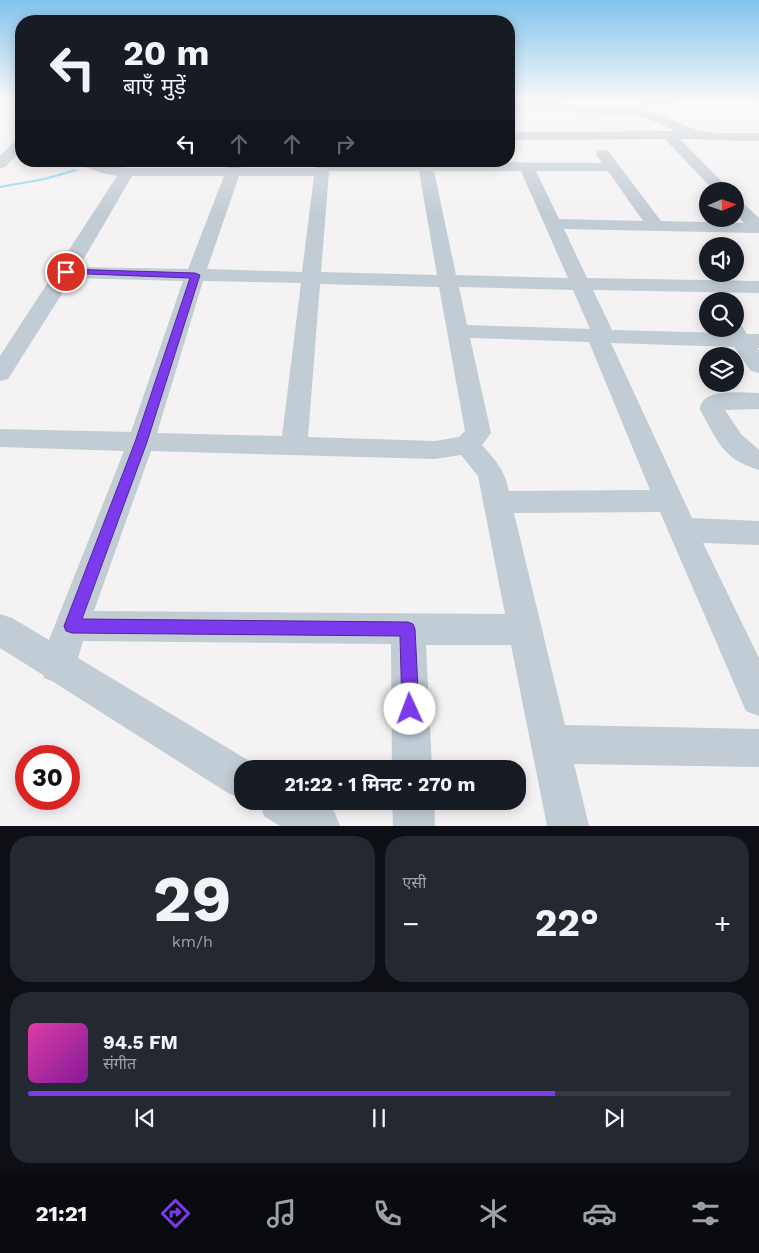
<!DOCTYPE html>
<html lang="hi">
<head>
<meta charset="utf-8">
<style>
	:root { --surface:#171b24; --page:#242831; --text:#f1f3f6; --muted:#9ea1a6; --line:#363941; --accent:#7c3aed }
	body { margin:0; font-family:"Work Sans","Noto Sans Devanagari",sans-serif; background:var(--page); color:var(--text); height:100vh; display:flex; flex-direction:column; font-size:19px; white-space:nowrap }
	* { box-sizing:border-box; margin:0 }
	p { font-size:16px; color:var(--muted) }
	.icon { flex:none; width:28px; height:28px; fill:none; stroke:currentColor; stroke-width:2; stroke-linecap:round; stroke-linejoin:round }
	.map { position:relative; height:826px; overflow:hidden }
	.panel { display:flex; flex-direction:column; gap:10px; padding:10px; background:#0d0f14; flex:1 }
	.panel>* { flex:none }
	.hud { position:absolute; left:15px; top:15px; width:500px; height:152px; border-radius:20px; box-shadow:0 2px 12px #0003; background:#171b24; color:var(--text); overflow:hidden }
	.needle { width:32px; rotate:88deg }
	.controls { position:absolute; left:699px; top:182px; display:grid; gap:10px }
	.controls a { display:grid; place-items:center; width:45px; height:45px; border-radius:50%; background:var(--surface); box-shadow:0 2px 12px #0003; font-size:25px }
	.speed { position:absolute; left:15px; top:745px; display:flex; gap:10px; font-size:25px; font-weight:700; text-align:center }
	.speed>* { display:grid; place-content:center; width:65px; height:65px; border-radius:50%; background:var(--surface); box-shadow:0 2px 12px #0003; line-height:1 }
	.speed .limit { border:8px solid #d22; background:#fff; color:#111 }
	.pin { position:absolute; display:grid; place-items:center; width:42px; height:42px; color:#fff; margin:-21px; border:2px solid #fff; border-radius:50%; box-shadow:0 1px 5px #0007 }
	.me { position:absolute; width:55px; margin:-28px; rotate:358deg; stroke-linejoin:round; filter:drop-shadow(0 0 4px #0008) }
	.turn { display:flex; align-items:center; gap:18px; height:105px; padding:0 25px; font-size:22px }
	.turn .icon { width:65px; height:65px; stroke-width:2.5 }
	.turn b { display:block; font-size:35px; line-height:42px }
	.lanes { display:flex; align-items:center; height:48px; padding:0 25px; background:#0003; justify-content:center; gap:25px; direction:ltr }
	.lanes .off { opacity:.35 }
	.big { font-size:38px; font-weight:700; line-height:1.1 }
	.panel .widget { flex:1; display:flex; flex-direction:column; justify-content:center; gap:8px; min-width:0; padding:0 18px; border-radius:20px; background:var(--page) }
	.panel .dial { align-items:center; gap:0 }
	.dial b { font-size:65px; line-height:1 }
	.song { display:flex; align-items:center; gap:15px }
	.cover { width:60px; height:60px; border-radius:8px; background:linear-gradient(135deg,hsl(320 70% 55%),hsl(290 70% 35%)) }
	.played { height:5px; border-radius:2px; background:linear-gradient(90deg,var(--accent) 75%,var(--line) 75%) }
	.keys { display:flex; justify-content:space-around; direction:ltr }
	.heat { display:flex; justify-content:space-between; align-items:center; font-size:28px; direction:ltr }
	.panel .tiles { flex:1; display:grid; gap:10px; grid-template-columns:1fr 1fr }
	.widget:last-child { grid-column:span 2 }
	.trip { position:absolute; left:234px; top:760px; width:292px; height:50px; border-radius:20px; background:var(--surface); box-shadow:0 2px 12px #0003; font-weight:700; line-height:50px; text-align:center }
	.tabs { display:flex; height:80px; justify-content:space-around; align-items:center; background:#090b0e; color:var(--muted) }
	.tabs .icon { width:35px; height:35px }
	.tabs .current { color:var(--accent) }
	.tabs b { font-size:22px; color:var(--text) }
	.map>svg:first-child { display:block }
	.lines { fill:none; stroke-linecap:round; stroke-linejoin:round }
	.stream { fill:#89d9f4; fill-rule:evenodd }
	.minor { fill:#c2ccd4; fill-rule:evenodd }
	.route { fill:#7c3aed; stroke:#51269a }
</style>
</head>
<body>
<div class="map">
<svg width="759" height="826" viewBox="0 0 759 826">
	<rect width="100%" height="100%" fill="#f4f2f2"/>
	<g class="lines">
		<path class="stream" d="M105,161H117L102,164L100,163Z
			M75,169L77,170V171L45,180L0,188V186L44,178Z"/>
		<path class="minor" d="M0,100H21V105H0Z
			M509,100L630,108L646,100H676L674,103L651,106L645,109L699,131L719,133H759V141C732,141 706,139 680,139L731,191H714L665,139L509,140V132L676,131L641,116L509,108Z
			M21,139V151L5,167L0,168V156L16,140Z
			M603,150L608,151L661,221L744,223L735,213V199L741,201L759,218V233L564,229L587,278L759,281V293L593,290L612,330L725,333L723,331L725,329H735V325L742,326L747,334H759V348H757L759,350V373L751,371L734,347L611,343L692,518L759,521V545L703,543L759,658V716L746,711L660,512L514,513L565,725L759,729V767L574,764L589,826H547L511,645H426L432,769H392L391,644L83,641L78,658L256,765L258,769H242V799L228,793L52,681L44,678L43,675L0,648V614L12,618L49,640L124,451L0,447V429L131,432L183,281L72,278L8,379L0,381V356L117,176L102,173L85,167L83,161C99,161 112,167 129,168C161,168 194,168 226,168L228,161H242L241,168H315L316,161L602,163L596,154L598,151ZM329,171H419L437,275L321,272ZM434,171H521L568,278L456,275ZM536,171H608L643,221L559,219ZM132,176H224L188,269L79,267ZM239,176H314L302,272L207,269ZM203,281L301,283L282,436L157,433ZM320,284L439,287L465,431L459,437L435,441L308,437ZM459,287L573,290L590,329L467,325ZM470,338L589,342L650,490L509,491C504,469 497,462 482,445L491,433ZM151,451L435,459L461,455L478,476L505,614L94,611Z
			M759,393V409L725,410L741,434L759,450V470C722,459 718,441 700,410C700,387 742,393 759,393Z
			M259,801H318L334,811L340,826H280L264,816Z
			M392,801H434L435,826H393Z"/>
	</g>
	<linearGradient id="sky" x2="0" y2="1"><stop stop-color="#82c3ed"/><stop offset="0.47" stop-color="#faf9f9"/><stop offset="1" stop-color="#faf9f9" stop-opacity="0"/></linearGradient>
	<rect width="759" height="215" fill="url(#sky)"/>
	<path class="route" d="M66,269L195,273L200,275L147,442L82,619L408,622L413,624L415,629L419,709L416,715L410,717L404,715L402,709L400,636L72,633L66,631L64,626L135,442L190,278L63,273V270Z"/>
</svg>
<div class="controls">
<a><svg class="needle" viewBox="-14 -14 28 28"><path d="M0-13l5 13h-10z" fill="#e53935"/><path d="M0 13l5-13h-10z" fill="#9ea1a6"/></svg></a>
<a><svg class="icon" aria-label="sound" viewBox="0 0 24 24"><path d="M4 9h4l5-4v14l-5-4H4zM17 9q2 3 0 6"/></svg></a>
<a><svg class="icon" aria-label="search" viewBox="0 0 24 24"><circle cx="10" cy="10" r="6"/><path d="M15 15l6 6"/></svg></a>
<a><svg class="icon" aria-label="layers" viewBox="0 0 24 24"><path d="M12 4l9 5-9 5-9-5zM3 14l9 5 9-5"/></svg></a>
</div>
<div class="speed"><div class="limit">30</div></div>
<div class="pin" style="left:66px;top:272px;background:#d93025"><svg class="icon" aria-label="arrive" viewBox="0 0 24 24"><path d="M6 21V4h12l-3 4 3 4H6"/></svg></div>
<svg class="me" style="left:410px;top:709px" viewBox="-20 -20 40 40"><circle r="19" fill="#fff"/><path d="M0-13L10 11 0 6-10 11z" fill="#7c3aed"/></svg>
<div class="trip">21:22 · 1 मिनट · 270 m</div>
<div class="hud">
<div class="turn"><svg class="icon" aria-label="left" viewBox="0 0 24 24"><path d="M17 20v-9H6M10 6l-5 5 5 5"/></svg><div><b>20 m</b>बाएँ मुड़ें</div></div>
<div class="lanes"><svg class="icon" aria-label="left" viewBox="0 0 24 24"><path d="M17 20v-9H6M10 6l-5 5 5 5"/></svg><svg class="icon off" aria-label="ahead" viewBox="0 0 24 24"><path d="M12 20V5M6 11l6-6 6 6"/></svg><svg class="icon off" aria-label="ahead" viewBox="0 0 24 24"><path d="M12 20V5M6 11l6-6 6 6"/></svg><svg class="icon off" aria-label="right" viewBox="0 0 24 24"><path d="M7 20v-9h11M14 6l5 5-5 5"/></svg></div>
</div>
</div>
<section class="panel">
<div class="tiles">
<div class="widget dial"><b>29</b><p>km/h</p></div>
<div class="widget"><p>एसी</p>
<div class="heat"><a>−</a><b class="big">22°</b><a>+</a></div>
</div>
<div class="widget">
<div class="song"><i class="cover"></i><div><b>94.5 FM</b><p>संगीत</p></div></div>
<div class="played"></div>
<div class="keys"><svg class="icon" aria-label="previous" viewBox="0 0 24 24"><path d="M18 5L8 12l10 7zM5 5v14"/></svg><svg class="icon" aria-label="pause" viewBox="0 0 24 24"><path d="M8 5v14M16 5v14"/></svg><svg class="icon" aria-label="next" viewBox="0 0 24 24"><path d="M6 5l10 7-10 7zM19 5v14"/></svg></div>
</div>
</div>
</section>
<nav class="tabs">
<b>21:21</b>
<svg class="icon current" aria-label="directions" viewBox="0 0 24 24"><path d="M12 3l9 9-9 9-9-9zM9 14v-3h6M13 9l2 2-2 2"/></svg>
<svg class="icon" aria-label="music" viewBox="0 0 24 24"><path d="M9 18V5l10-2v13"/><circle cx="6" cy="18" r="3"/><circle cx="16" cy="16" r="3"/></svg>
<svg class="icon" aria-label="phone" viewBox="0 0 24 24"><path d="M5 4h4l2 5-3 2q2 4 5 5l2-3 5 2v4C11 20 4 13 5 4z"/></svg>
<svg class="icon" aria-label="climate" viewBox="0 0 24 24"><path d="M12 3v18M4 7l16 10M4 17L20 7"/></svg>
<svg class="icon" aria-label="car" viewBox="0 0 24 24"><path d="M5 17H2v-5l4-1 3-4h7l3 4 3 1v5h-3M9 17h6M6 11h13"/><circle cx="7" cy="17" r="2"/><circle cx="17" cy="17" r="2"/></svg>
<svg class="icon" aria-label="filters" viewBox="0 0 24 24"><path d="M4 7h16M4 17h16"/><circle cx="9" cy="7" r="2"/><circle cx="15" cy="17" r="2"/></svg>
</nav>
</body>
</html>
